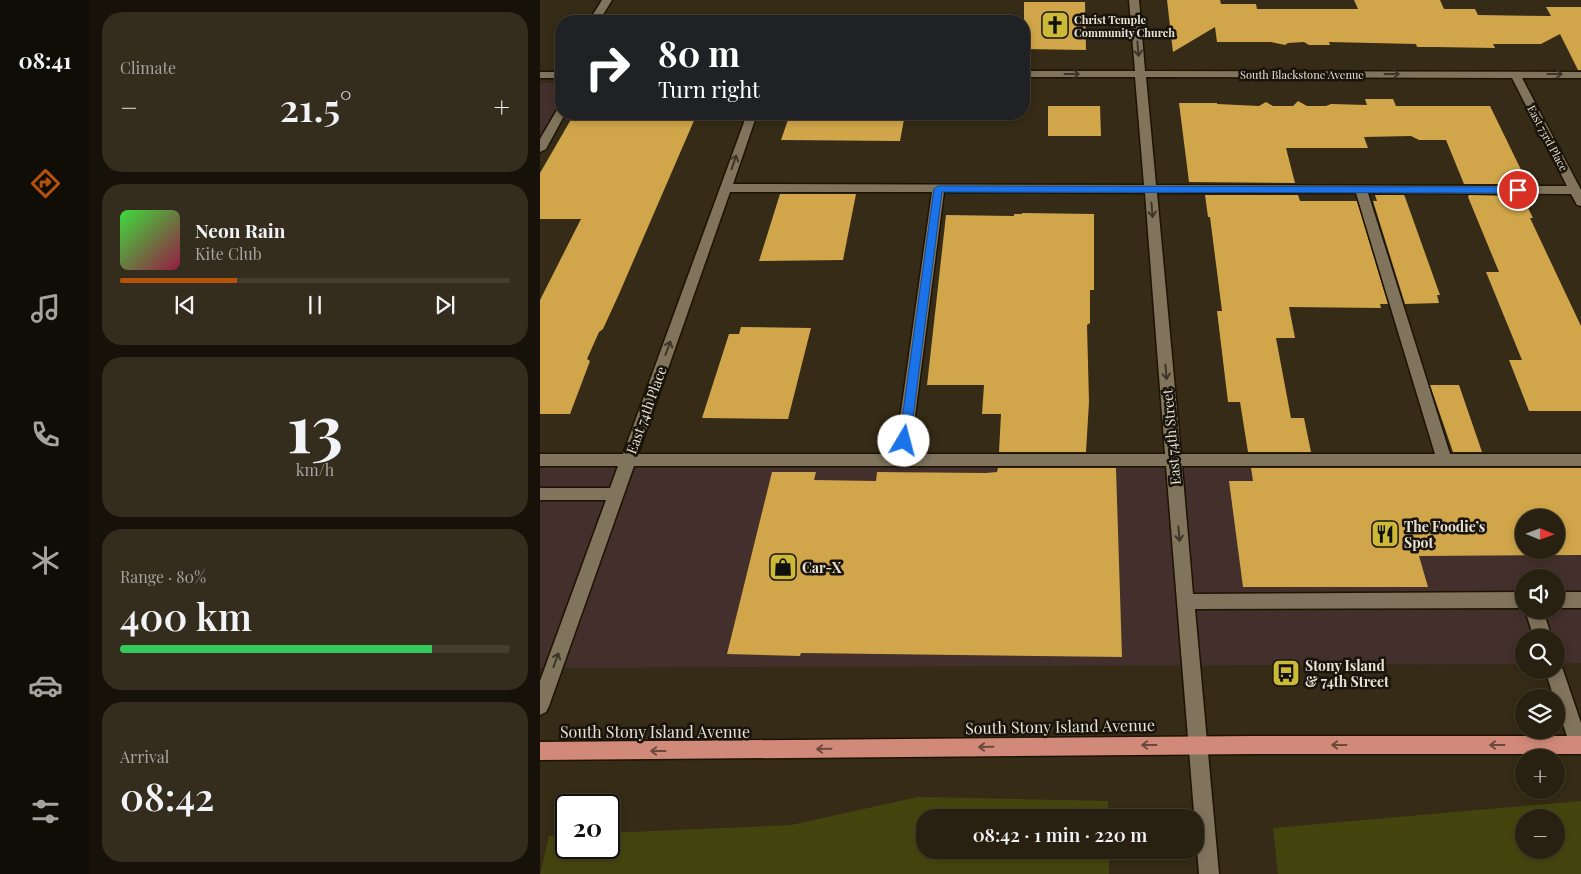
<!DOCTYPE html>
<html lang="en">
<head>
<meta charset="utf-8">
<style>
	:root { --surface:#282010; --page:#342d1e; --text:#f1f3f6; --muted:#a5a39f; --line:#443e30; --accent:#b45309 }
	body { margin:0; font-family:"Playfair Display",serif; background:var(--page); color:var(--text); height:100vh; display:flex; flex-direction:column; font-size:19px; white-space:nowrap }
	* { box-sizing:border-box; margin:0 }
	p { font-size:16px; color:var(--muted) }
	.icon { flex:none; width:28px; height:28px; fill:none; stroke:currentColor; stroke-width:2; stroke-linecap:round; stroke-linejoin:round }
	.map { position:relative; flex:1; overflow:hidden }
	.side { display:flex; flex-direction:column; gap:12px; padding:12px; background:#161209; width:450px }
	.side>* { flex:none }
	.top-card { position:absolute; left:15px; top:15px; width:475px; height:105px; border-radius:20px; box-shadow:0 2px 8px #0003,0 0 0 1px var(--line); background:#202124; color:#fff; overflow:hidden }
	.needle { width:32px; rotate:91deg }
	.tools { position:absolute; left:975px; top:509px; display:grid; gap:10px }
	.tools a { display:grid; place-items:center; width:50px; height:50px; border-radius:50%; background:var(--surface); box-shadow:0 2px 8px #0003,0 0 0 1px var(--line); font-size:25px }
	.speed { position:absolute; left:15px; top:794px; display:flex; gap:10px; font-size:25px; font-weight:700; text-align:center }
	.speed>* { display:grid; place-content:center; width:65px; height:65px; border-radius:50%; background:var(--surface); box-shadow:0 2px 8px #0003,0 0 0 1px var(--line); line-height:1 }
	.speed .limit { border:2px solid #111; border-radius:8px; background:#fff; color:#111 }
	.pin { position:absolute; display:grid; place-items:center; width:42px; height:42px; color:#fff; margin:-21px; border:2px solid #fff; border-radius:50%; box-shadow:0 1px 5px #0007 }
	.me { position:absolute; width:55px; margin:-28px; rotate:8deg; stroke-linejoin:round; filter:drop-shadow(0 0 4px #0008) }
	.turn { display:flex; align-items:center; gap:18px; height:105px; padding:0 20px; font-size:22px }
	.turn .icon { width:65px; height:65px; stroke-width:2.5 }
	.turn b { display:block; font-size:35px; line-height:42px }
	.big { font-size:38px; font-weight:600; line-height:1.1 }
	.side .widget { flex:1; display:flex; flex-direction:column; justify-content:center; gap:8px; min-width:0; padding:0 18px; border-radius:20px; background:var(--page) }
	.side .dial { align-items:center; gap:0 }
	.dial b { font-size:65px; line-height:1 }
	.song { display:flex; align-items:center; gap:15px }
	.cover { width:60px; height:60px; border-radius:8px; background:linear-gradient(135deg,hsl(120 70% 55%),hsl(340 70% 35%)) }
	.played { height:5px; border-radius:2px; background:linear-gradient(90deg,var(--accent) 30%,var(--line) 30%) }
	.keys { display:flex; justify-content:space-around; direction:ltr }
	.heat { display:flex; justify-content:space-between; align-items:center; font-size:28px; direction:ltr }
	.charge { height:8px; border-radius:4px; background:linear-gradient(90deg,#34c759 80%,var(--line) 0) }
	.trip { position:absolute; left:376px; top:809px; width:288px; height:50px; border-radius:20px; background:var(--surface); box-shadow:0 2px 8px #0003,0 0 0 1px var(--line); font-weight:600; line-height:50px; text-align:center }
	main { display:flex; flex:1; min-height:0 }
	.tabs { display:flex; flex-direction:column; width:90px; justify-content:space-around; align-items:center; background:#100d06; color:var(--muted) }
	.tabs .icon { width:35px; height:35px }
	.tabs .selected { color:var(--accent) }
	.tabs b { font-size:22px; color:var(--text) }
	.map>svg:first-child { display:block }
	.commercial { fill:#432f2b; fill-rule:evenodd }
	.green { fill:#44450e; fill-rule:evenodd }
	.building { fill:#d1a64a; fill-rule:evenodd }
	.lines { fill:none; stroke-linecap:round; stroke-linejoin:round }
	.minor-casing { stroke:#1d1301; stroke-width:3 }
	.highway-casing { stroke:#1d1301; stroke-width:3 }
	.minor { fill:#80745d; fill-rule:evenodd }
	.highway { fill:#d18a79; fill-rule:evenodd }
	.oneway { stroke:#3d3628 }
	.oneway2 { stroke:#6c493c }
	.route { fill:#1a73e8; stroke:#114b97 }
	.labels { text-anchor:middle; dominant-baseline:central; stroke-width:5; stroke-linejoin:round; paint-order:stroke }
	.far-poi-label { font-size:11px; font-weight:bold; fill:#e8e2d5; stroke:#19140b; text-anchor:start }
	.far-street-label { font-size:11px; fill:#e8e2d5; stroke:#19140b }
	.street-label { font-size:14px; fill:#e8e2d5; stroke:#19140b }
	.poi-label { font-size:14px; font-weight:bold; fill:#e8e2d5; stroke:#19140b; text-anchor:start }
	.near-street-label { font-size:16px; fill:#e8e2d5; stroke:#19140b }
</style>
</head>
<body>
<main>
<nav class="tabs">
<b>08:41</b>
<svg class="icon selected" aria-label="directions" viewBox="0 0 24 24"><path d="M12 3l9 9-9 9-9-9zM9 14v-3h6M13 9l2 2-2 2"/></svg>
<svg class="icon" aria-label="music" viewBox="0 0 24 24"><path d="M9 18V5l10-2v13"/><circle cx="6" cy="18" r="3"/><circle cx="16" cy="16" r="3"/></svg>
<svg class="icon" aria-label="phone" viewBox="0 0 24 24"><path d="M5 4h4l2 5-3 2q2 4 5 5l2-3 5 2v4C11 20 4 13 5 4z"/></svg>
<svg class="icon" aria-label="climate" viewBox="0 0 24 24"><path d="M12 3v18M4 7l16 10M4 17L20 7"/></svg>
<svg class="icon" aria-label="car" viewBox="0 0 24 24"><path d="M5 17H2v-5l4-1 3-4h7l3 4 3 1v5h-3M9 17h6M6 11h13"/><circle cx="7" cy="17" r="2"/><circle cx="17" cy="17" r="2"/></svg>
<svg class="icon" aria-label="filters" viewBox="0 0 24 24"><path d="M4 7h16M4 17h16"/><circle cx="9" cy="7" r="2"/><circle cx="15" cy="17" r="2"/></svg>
</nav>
<section class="side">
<div class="widget"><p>Climate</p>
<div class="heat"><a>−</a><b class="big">21.5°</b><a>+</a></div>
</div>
<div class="widget">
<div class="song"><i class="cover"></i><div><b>Neon Rain</b><p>Kite Club</p></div></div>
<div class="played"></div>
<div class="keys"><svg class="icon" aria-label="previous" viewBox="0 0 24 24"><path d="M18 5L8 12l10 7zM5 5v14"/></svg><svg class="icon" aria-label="pause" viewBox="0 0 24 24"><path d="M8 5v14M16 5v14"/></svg><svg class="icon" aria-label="next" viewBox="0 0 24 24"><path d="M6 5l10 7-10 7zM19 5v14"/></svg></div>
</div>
<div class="widget dial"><b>13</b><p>km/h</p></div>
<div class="widget"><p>Range · 80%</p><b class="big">400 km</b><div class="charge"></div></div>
<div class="widget"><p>Arrival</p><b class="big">08:42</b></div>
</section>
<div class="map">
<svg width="1041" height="874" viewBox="0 0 1041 874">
	<rect width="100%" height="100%" fill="#352b16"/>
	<path class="commercial" d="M0,83H21V112L0,149Z
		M0,461L1041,465V663H1016V638H984V664L0,668ZM984,518H1016V550H984ZM984,578H1016V610H984Z"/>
	<path class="green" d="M378,797L568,801L569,817L385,818V850H569V874H0L9,836L26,835V848H69V833L251,825Z
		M1041,801V874H738L733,828ZM984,818H1016V850H984Z"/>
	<path class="building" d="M627,0H680L681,4H716L717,9H818L814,0H900L904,9H935L938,15L1011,16L1006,7H1041V70H1038L1020,34L1001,44H953L955,48L895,47H877L876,44L789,42L790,45H769L764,42L748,43L745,45L731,42H677L675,27L633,52Z
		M484,2H545L546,50L484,49Z
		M825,99H853L856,106H950L987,182H975L976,184H924L906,140H879L871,136L824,137L828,148H746L755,183L649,182L639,103H677V104L719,106L726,102L733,106H753L758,101L767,106H786L791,104L827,105Z
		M508,106H560L561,136H508Z
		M250,114H365L360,141L241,140Z
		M33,116H156L79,294L63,329L59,332L47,359L50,361L30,414H0V300L41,219H0V173Z
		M240,194H316L303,260L219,261Z
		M665,195H758L760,201H817L848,304H840L841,308L749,307L755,338H736L751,418H764L771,452H708L700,402H688L677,311H682L670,217H668Z
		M835,195H864L865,197L900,295H897L899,303L865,304L833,201H837Z
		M929,195L982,196L993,218H990L1041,326V411H989L969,360H982L946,272H959L928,197Z
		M482,213L554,214V290H550V323L547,325L549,402L546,452H459L461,414H442L444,385H387L406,215L474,216V214H482Z
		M201,327L271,328L248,419L162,418L189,334H199Z
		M890,385H919L942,452H913Z
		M458,468H576L582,657L261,653L260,656L187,654L232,472H276L274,480L336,481L337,472L446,473L457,472Z
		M711,468H1041V555L879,556L888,587H703L689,481H713ZM984,518H1016V550H984Z"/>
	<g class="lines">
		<defs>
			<path id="minor" d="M62,0H72L59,21H49Z
				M589,0H599L605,71L1041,72V78H982L1041,190V206L1037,205L1031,194L828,193L910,454H1041V466H642L653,594L984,592V608L655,609L679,874H659L626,466H94L9,706L6,712L0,715V681L66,500H0V488H70L78,466H0V454H83L207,114H217L193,184L604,185L595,77H484V71H595ZM606,77L972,78L1027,186L616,185ZM190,192H392L355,454H98ZM404,192L605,193L625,454H370ZM617,193H816L895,454H641Z
				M0,72H21V78H0Z
				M21,109V114H25L6,149L0,152V139L17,110Z
				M1016,592H1041V608H1016Z
				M985,610H1003L1012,638H994Z
				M1016,663L1020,664L1023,670L1041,723V753L1039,754L1032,751L1030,745L1016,704V698H1014L1005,670H1016Z"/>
			<path id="highway" d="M715,736H1041V754H715L0,760V742Z"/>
		</defs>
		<use href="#minor" class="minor-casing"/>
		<use href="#highway" class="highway-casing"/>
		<use href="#minor" class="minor"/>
		<use href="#highway" class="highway"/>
	</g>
	<defs><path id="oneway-shaft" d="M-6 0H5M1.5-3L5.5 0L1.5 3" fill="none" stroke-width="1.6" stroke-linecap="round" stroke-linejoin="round" transform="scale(1.25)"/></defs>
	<g class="oneway">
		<use href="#oneway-shaft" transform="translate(598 49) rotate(85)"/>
		<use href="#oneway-shaft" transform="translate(532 74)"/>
		<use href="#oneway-shaft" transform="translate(852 74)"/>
		<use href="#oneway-shaft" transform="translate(1015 74)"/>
		<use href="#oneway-shaft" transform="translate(194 162) rotate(-71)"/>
		<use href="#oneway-shaft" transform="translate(612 210) rotate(85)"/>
		<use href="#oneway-shaft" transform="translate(128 348) rotate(-70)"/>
		<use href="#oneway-shaft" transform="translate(626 372) rotate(85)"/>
		<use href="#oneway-shaft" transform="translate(639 534) rotate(85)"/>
		<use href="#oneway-shaft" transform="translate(16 660) rotate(-70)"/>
	</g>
	<g class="oneway2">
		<use href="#oneway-shaft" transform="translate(609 745) rotate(180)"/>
		<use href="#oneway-shaft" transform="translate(799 745) rotate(-180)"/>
		<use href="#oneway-shaft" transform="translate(957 745) rotate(180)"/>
		<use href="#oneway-shaft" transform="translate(446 747) rotate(179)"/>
		<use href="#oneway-shaft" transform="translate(284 749) rotate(179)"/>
		<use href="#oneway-shaft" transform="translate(118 751) rotate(180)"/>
	</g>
	<path class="route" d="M398,186L978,187L982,190L978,193L402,192L370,441L364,445L359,441L394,189Z"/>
	<defs>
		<symbol id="church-square" viewBox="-11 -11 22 22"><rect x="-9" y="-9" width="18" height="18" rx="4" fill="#cdb938" stroke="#19140b"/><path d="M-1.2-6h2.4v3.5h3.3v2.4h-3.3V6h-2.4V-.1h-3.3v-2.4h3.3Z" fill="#111"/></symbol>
		<symbol id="restaurant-square" viewBox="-11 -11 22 22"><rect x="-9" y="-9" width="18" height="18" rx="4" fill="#cdb938" stroke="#19140b"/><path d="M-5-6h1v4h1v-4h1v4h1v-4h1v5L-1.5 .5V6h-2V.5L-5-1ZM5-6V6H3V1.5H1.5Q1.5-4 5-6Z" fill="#111"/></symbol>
		<symbol id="shop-square" viewBox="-11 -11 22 22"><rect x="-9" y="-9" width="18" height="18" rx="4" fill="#cdb938" stroke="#19140b"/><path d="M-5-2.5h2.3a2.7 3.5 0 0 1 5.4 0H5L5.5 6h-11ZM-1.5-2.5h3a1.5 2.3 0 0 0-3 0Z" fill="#111"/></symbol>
		<symbol id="bus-square" viewBox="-11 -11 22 22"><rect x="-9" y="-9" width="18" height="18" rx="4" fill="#cdb938" stroke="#19140b"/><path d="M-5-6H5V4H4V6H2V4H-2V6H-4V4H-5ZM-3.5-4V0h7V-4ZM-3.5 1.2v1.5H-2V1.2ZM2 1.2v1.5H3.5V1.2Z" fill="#111"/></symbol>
	</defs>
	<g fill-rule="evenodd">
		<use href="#church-square" x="499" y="9" width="32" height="32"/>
		<use href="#restaurant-square" x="829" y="518" width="32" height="32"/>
		<use href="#shop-square" x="227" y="551" width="32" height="32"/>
		<use href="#bus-square" x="730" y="657" width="32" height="32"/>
	</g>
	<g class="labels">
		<g class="far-poi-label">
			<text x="534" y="19">Christ Temple<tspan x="534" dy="13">Community Church</tspan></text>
		</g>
		<g class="far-street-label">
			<text x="762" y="74">South Blackstone Avenue</text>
			<text transform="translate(1008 138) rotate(62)">East 73rd Place</text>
		</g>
		<g class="street-label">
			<text transform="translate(106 410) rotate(-70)">East 74th Place</text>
			<text transform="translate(631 437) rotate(-95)">East 74th Street</text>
		</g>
		<g class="poi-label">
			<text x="864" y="526">The Foodie’s<tspan x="864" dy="16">Spot</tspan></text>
			<text x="262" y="567">Car-X</text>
			<text x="765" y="665">Stony Island<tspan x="765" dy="16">&amp; 74th Street</tspan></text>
		</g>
		<g class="near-street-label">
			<text transform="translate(520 726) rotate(-1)">South Stony Island Avenue</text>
			<text x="115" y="731">South Stony Island Avenue</text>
		</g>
	</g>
</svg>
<div class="tools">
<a><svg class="needle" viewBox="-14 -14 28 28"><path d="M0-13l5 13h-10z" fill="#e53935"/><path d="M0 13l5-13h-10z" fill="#a5a39f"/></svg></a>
<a><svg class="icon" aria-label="sound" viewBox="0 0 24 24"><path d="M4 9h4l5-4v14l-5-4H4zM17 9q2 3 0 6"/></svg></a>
<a><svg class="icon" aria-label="search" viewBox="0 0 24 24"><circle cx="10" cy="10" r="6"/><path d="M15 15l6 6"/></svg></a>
<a><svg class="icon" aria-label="layers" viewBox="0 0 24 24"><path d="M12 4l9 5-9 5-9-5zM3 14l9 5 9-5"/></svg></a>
<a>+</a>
<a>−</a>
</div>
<div class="speed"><div class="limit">20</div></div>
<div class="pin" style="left:978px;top:190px;background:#d93025"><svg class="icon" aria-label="arrive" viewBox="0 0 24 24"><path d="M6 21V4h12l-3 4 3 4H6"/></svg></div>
<svg class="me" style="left:364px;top:441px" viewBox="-20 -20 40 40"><circle r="19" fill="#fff"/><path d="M0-13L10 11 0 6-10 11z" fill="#1a73e8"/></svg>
<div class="trip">08:42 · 1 min · 220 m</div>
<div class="top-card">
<div class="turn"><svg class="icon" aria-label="right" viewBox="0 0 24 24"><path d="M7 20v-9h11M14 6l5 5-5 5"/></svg><div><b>80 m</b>Turn right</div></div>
</div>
</div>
</main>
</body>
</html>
